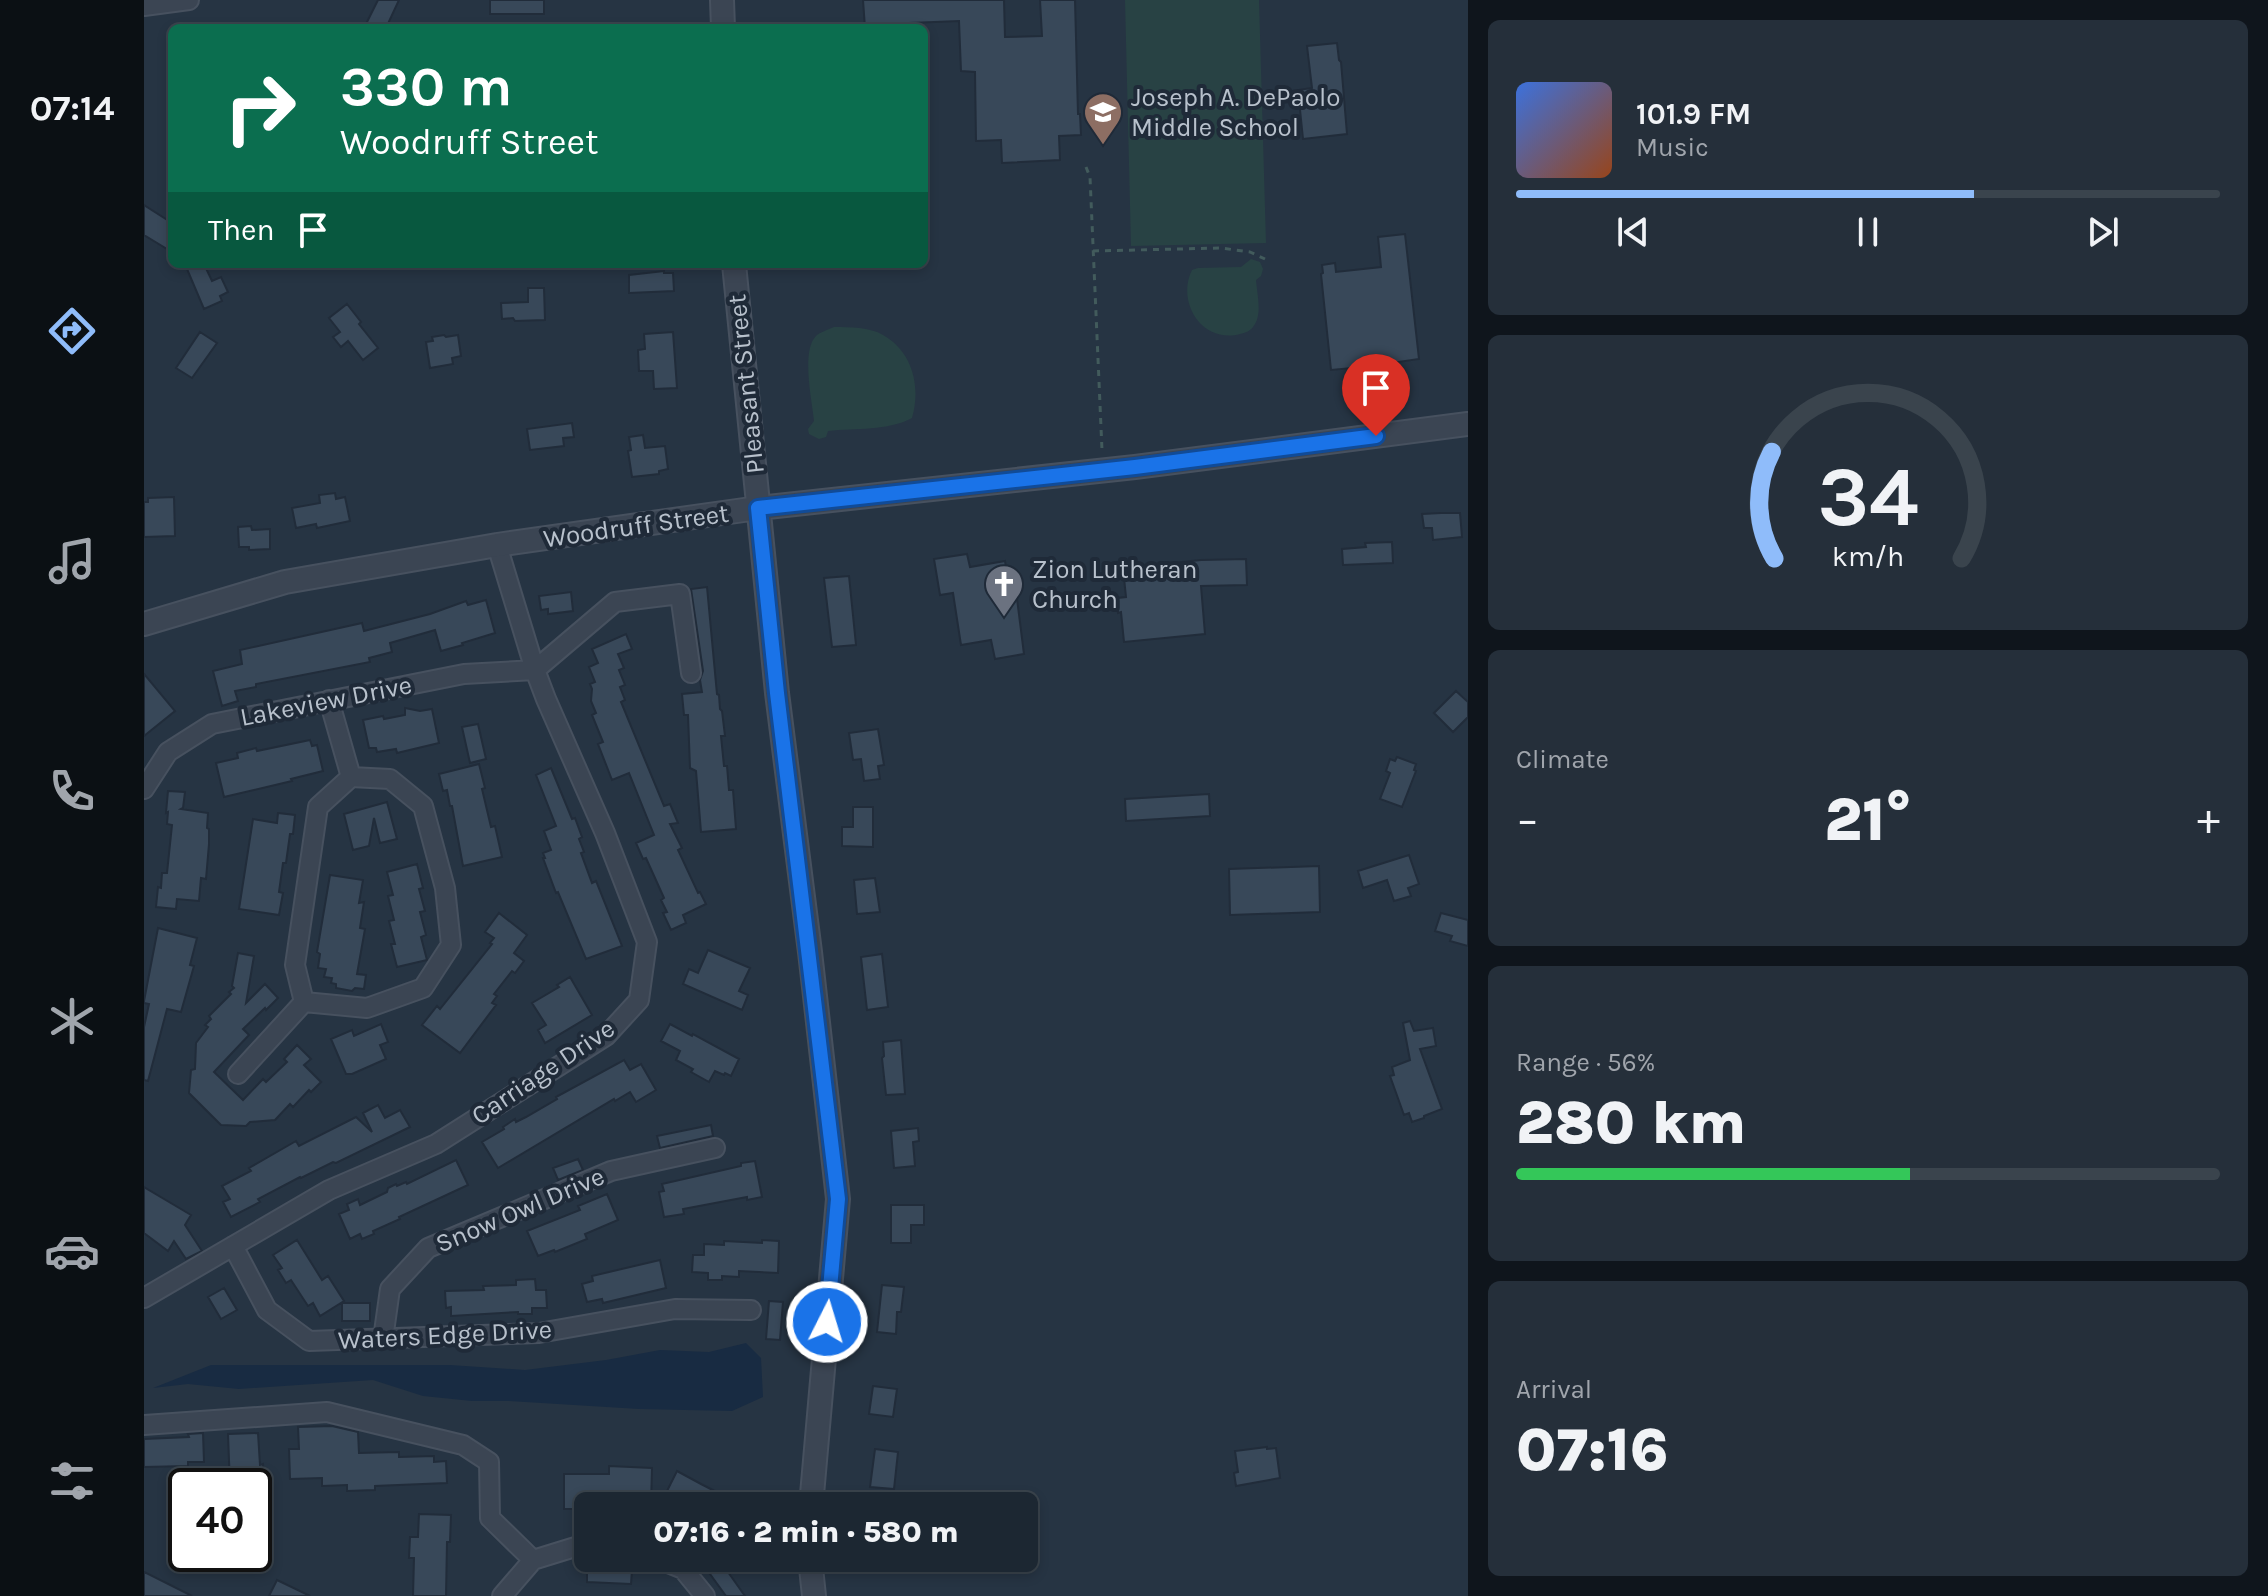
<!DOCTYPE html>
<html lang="en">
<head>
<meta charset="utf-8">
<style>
	:root { --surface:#1c2732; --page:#252f3a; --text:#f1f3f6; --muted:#a0a5ac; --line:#3a444d; --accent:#8fbcfa }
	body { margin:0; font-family:Karla,sans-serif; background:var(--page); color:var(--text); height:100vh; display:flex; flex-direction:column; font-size:30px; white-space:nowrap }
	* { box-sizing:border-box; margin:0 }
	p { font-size:26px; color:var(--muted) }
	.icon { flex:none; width:44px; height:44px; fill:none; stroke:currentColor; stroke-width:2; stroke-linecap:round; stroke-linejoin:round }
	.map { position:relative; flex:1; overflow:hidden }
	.sheet { display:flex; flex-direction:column; gap:20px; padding:20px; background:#0f151c; width:800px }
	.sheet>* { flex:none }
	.hud { position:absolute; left:24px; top:24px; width:760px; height:244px; border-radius:12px; box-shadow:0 4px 12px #0003,0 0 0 2px var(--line); background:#0b6e4f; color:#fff; overflow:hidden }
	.speed { position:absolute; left:24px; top:1468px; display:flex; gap:16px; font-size:40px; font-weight:700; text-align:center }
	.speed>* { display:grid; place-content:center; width:104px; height:104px; border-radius:50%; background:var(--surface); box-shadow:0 4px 12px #0003,0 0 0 2px var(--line); line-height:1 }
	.speed .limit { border:4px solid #111; border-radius:12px; background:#fff; color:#111 }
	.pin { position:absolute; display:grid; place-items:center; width:68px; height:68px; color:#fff; margin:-82px -34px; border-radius:50% 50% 50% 0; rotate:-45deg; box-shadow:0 0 8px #0007 }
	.pin .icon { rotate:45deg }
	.me { position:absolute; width:88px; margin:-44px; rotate:5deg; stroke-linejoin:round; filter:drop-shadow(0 0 6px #0008) }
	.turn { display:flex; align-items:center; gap:28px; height:168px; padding:0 40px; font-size:36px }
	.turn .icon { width:104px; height:104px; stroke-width:2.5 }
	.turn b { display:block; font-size:56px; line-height:68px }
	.then { display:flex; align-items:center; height:76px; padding:0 40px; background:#0003; gap:16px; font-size:30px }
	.big { font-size:60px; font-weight:800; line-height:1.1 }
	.sheet .widget { flex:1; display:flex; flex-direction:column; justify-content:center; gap:12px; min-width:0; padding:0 28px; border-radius:12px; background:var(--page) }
	.sheet .dial { align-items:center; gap:0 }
	.dial svg { height:208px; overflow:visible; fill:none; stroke:var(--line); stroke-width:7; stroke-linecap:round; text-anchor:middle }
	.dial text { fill:var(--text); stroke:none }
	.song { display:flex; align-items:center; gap:24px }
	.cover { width:96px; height:96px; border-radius:12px; background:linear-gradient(135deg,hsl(220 70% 55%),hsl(20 70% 35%)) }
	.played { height:8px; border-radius:4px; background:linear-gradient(90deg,var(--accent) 65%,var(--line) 65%) }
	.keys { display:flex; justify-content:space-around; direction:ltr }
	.heat { display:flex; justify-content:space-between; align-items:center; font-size:44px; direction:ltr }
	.charge { height:12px; border-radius:6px; background:linear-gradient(90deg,#34c759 56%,var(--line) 0) }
	.trip { position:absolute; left:430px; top:1492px; width:464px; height:80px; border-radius:12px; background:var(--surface); box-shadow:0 4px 12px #0003,0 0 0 2px var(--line); font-weight:800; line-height:80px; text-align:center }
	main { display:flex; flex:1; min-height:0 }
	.tabs { display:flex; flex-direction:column; width:144px; justify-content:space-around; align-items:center; background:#0b1014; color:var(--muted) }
	.tabs .icon { width:56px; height:56px }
	.tabs .active { color:var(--accent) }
	.tabs b { font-size:36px; color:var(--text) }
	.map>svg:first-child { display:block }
	.green { fill:#284244 }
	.water { fill:#182b42 }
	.building { fill:#384859; stroke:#212c3a; stroke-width:2 }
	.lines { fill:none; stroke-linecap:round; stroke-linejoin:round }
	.minor-casing { stroke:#47515f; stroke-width:22 }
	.tertiary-casing { stroke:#47515f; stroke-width:26 }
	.path { stroke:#425b5c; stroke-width:3; stroke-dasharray:6 6; stroke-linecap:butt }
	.minor { stroke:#3b4553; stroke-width:18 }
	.tertiary { stroke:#3b4553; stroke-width:22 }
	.route-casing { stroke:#114b97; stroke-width:20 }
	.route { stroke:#1a73e8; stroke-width:14 }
	.labels { text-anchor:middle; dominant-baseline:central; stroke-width:8; stroke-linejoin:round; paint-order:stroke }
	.poi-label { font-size:26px; fill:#b8c1cc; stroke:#1f2a38; text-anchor:start }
	.street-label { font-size:26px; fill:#b8c1cc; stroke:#1f2a38 }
</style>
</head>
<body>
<main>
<nav class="tabs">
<b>07:14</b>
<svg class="icon active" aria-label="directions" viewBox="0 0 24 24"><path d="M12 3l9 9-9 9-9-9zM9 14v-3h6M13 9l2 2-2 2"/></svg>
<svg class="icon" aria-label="music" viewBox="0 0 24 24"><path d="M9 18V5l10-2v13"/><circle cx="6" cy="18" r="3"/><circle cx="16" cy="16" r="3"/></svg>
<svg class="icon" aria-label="phone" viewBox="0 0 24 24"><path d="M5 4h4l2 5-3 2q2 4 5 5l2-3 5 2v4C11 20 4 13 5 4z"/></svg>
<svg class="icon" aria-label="climate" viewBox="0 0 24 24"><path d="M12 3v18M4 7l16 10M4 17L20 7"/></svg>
<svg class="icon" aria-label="car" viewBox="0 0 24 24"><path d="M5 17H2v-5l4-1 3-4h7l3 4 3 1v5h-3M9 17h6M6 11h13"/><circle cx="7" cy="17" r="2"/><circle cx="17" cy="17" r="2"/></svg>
<svg class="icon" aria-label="filters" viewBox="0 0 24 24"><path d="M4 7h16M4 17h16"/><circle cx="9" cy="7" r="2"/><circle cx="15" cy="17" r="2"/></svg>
</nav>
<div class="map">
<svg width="1324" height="1596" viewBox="0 0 1324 1596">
	<rect width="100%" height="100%" fill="#263443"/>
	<path class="green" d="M981,0H1115L1122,243L987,246Z
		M1107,259L1116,262L1119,269L1117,276L1112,280C1113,293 1118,313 1111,324C1108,330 1102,333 1096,334C1058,344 1032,302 1048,270L1054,268L1097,267Z
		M690,327C705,327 726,327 739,335C769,352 777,387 768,418C744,431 711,428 684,431L682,437L675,439L665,434L664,429L670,421C668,401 657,351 672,336C676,332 684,330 690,327Z"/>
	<path class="water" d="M602,1343L617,1358L619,1397L588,1411L495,1409L365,1401H328L279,1396L229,1380L95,1389L44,1384L9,1388L67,1365H306L381,1370L462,1360L516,1350L565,1352Z"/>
	<path class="building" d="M234,0H255L242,28H220Z
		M346,0H400V14H346Z
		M719,0H860L861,37L898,36L896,0H931L934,114H936L937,135L915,136L916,160L858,163L857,140L832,141L831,72L817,71L815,21L766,23L767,28H721Z
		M1193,43L1195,60L1197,62L1203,134L1159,139L1154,90L1168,88L1163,46Z
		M0,205L28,223V241L23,249L0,235Z
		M1261,234L1275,359L1254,362L1255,365L1209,371L1208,368L1187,370L1177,274L1179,273L1178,265L1191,263L1192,272L1237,267L1234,237Z
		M55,264H60L68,281L77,277L84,292L76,296L78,301L60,309L43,269Z
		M520,271V273H529L530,291L485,293V275Z
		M384,288H400L401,320L371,321L369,318L358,319L357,303L384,302Z
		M203,304L217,322L215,324L234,348L219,360L204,341L197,347L189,337L196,332L185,318Z
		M56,332L73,343L48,378L32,368Z
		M529,332L533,388L510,389L509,371H495L494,350L501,349L500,334Z
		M300,335L302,337L314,335L317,356L308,358L309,364L286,368L282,342L289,341L288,337Z
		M428,423L430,437L419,438L420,446L386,450L383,429Z
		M499,435L501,448L521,446L524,469L515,471V474L488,477L484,451L487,450L485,437Z
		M191,493L192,499L201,497L206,521L173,528L172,524L152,528L148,508L176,503L175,495Z
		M30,497L31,536L0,537V502H4V498Z
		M1297,513H1316L1318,537L1289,540L1288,528H1280L1278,514Z
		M107,526L108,530L126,529V549L105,550V547H95L94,527Z
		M1248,542L1249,563L1199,565L1198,549L1222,547L1221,543Z
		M823,554L826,567L861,561L865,584L871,583L880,654L851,659L847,640L817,645L809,593L796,595L790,559Z
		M1102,559L1103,585L1057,586L1061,634L980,642L977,612L974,613L973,598L982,597L979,568L1057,560Z
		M705,576L712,645L688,647L680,578Z
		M563,587L573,694L575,695L576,709L578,711L581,736H577L580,766H583L585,790H589L592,829L557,832L552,771L546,768L544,715H540L538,694L558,692L556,680L559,671L547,589Z
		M427,592L429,611L404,614V609L397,610L395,596Z
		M342,600L351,633L318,643L319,645L297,651L291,630L246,643L248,652L225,658L226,662L112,684V687L91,691L94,701L78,706L69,671L98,664L96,650L218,623L220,631L286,614L322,601L324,605Z
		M482,634L488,649L474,654L480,668L475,670L481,685L476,687L481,700L477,702L520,806L526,804L534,823L526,824L538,848L534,850L554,893L556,892L562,904L539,915L542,923L527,930L519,913L523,912L517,900L520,898L502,858L499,859L492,843L510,835L485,773L468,780L454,744L459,742L448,715L452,713L447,701L448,689L446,684L451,682L445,667L454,663L448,649Z
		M0,674L31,711L0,736Z
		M1312,691L1324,702V717L1309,732L1290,713Z
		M261,708L276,711L288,709L295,743L253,753L252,749L233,752L232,748H225L219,720L239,716L240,719L261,715Z
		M334,724L342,759L326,763L318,727Z
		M734,729L740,765L734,766L736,779L720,781L717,759L709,760L705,733Z
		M166,740L168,746L173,745L179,771L147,779L148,781L80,797L72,763L94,758L93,753L112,748L113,751Z
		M1253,757L1272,764L1270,770L1272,771L1258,807L1236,799L1246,773L1242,771L1246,759L1251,761Z
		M335,764L341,788L338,789L347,827L351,826L358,857L319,866L308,806H306L303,790L299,791L295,774Z
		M407,768L428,819L431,818L438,837L435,839L440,852L437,853L448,883L452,881L478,946L442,959L414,892L412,893L399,858H401L399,853L407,850L400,831L412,826L392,775Z
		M24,791L41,792L39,808L37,809L64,813L63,828L65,829V844L62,879L57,878L55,901L33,899L32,909L12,907L14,887L17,888L18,873H23L28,825L23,824L24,812L22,813Z
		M1065,794L1066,816L982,821L981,799Z
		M243,802L253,839L236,843L230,818L225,846L209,850L200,814Z
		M709,807H729V847L698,846V827H709Z
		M134,813L151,815L149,834H146L142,863H139L135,892L139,893L135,915L95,909L109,819L133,823Z
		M1265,855L1275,884L1264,888L1267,896L1250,901L1243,880L1219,888L1214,871Z
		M273,864L279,888L275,889L281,911L276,912L282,935L277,937L283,960L253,967L247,944H251L245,921L250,920L244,896L249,895L243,872Z
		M1175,866L1176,912L1086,915L1085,869Z
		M186,875L219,880L215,903L220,902L216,928L221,929L213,974L222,975L220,989L211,988L208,991L192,988V984L187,983L188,978L180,977L182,969L174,968L176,954L173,952Z
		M731,878L736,912L713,914L710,880Z
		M355,913L383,935L370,953L380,961L371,973L368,971L350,994L353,996L348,1003L352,1005L316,1053L278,1025L293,1006L296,1009L348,944L346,943L350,938L341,932Z
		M1297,913L1324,920V946L1306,941L1308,936L1291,931Z
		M14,928L53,938L46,965L50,966L37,1012L23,1009L4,1081L0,1080V1027L5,1004L0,1003V1001Z
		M564,950L606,968L595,991L604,995L598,1010L539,984L545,969L554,973Z
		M94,953L110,956L102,1003L121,984L134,998L122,1010L121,1008L99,1029L105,1035L70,1072L99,1100L119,1079L122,1082L143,1062L140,1059L153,1045L167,1059L160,1065L177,1082L167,1092L165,1090L149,1107L146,1104L131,1120L106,1122L102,1126L77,1125L45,1093L47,1070L51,1069L52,1043L64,1027L61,1025L67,1019L65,1016L87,994L85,992L90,988L88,986Z
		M738,954L744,1007L723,1010L717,957Z
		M426,977L448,1015L401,1043L394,1030L402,1025L388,1003L415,987L413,985Z
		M1266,1021L1270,1031L1289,1028L1292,1046L1276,1049L1298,1109L1280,1116V1118L1268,1122L1265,1113L1260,1115L1246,1076L1250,1075L1248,1067L1266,1060L1259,1023Z
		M237,1024L244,1042L236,1045L242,1059L208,1074H202L187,1039L208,1030L210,1036Z
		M526,1024L548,1036L549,1034L595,1059L587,1076L581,1073L580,1075L571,1071L565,1082L547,1072L549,1069L532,1060L536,1051L517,1041Z
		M757,1040L761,1094L742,1095L738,1058L740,1056L739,1042Z
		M480,1060L486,1070L497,1064L512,1090L492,1102L486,1092L471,1101L470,1099L354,1168L338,1142L360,1129L359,1127L371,1119L372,1122L382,1117L413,1099L412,1097Z
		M234,1105L241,1118L256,1110L266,1127L192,1163L189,1162L157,1178L156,1177L114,1199L116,1202L87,1217L79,1202L86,1199L78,1186L107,1171L105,1168L152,1141L155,1146L212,1117L228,1132L219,1113Z
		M567,1125L569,1136L516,1148L513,1136Z
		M774,1128L775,1141L769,1142L771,1166L750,1168L747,1131Z
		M434,1159L439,1170L414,1180L409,1168Z
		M312,1160L324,1185L255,1217L256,1219L229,1231L230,1234L218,1239L216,1234L206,1239L195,1214L205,1210L203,1204L214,1199L216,1205L243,1192L244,1188L252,1184L253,1186L262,1182L263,1184Z
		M611,1161L618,1197L603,1200V1197L539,1209L540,1214L520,1217L515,1192L520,1191L518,1184L597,1166V1163Z
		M0,1187L47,1215L41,1225L58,1251L42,1259L30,1241L24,1251L0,1233Z
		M463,1194L474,1220L441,1234L443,1239L411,1252L410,1250L394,1256L383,1231L436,1210L434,1206Z
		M747,1205H780V1225H767V1243H747Z
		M153,1240L178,1280L184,1276L200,1301L176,1316L169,1303L164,1306L147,1280L142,1283L134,1270L138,1268L129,1255Z
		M618,1240L635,1241L634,1273L595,1271V1277L578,1276V1280H564V1273L548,1272L549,1255H560V1244L580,1245V1241L618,1243Z
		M516,1260L522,1288L459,1303L458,1299L443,1302L438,1284L449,1281L448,1276Z
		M391,1279L392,1290H402L403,1308H388V1314H374V1312L307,1316V1307L302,1308L301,1291L340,1290L339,1286L372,1285V1280Z
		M738,1285L760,1287L757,1312H753L752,1334L733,1332Z
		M80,1288L93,1310L77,1319L64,1297Z
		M625,1301L639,1302L636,1340L622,1339Z
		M198,1303H226V1321H198Z
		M729,1386L753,1389L749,1417L725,1414Z
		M188,1426L214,1432L215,1453L255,1452V1457L290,1456V1462L302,1461L303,1483L231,1486V1490L203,1491V1485L178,1486V1478L146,1479L145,1449H155L154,1427Z
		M59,1433L60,1462H44V1466L0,1467V1439L45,1437L44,1434Z
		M114,1433L116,1465L119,1464L120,1486H86L84,1434Z
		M1123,1447V1449L1132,1448L1136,1478L1092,1486L1090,1473L1094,1472L1091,1451Z
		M731,1449L754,1452L750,1489L726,1487Z
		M465,1466L508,1468L507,1504L465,1503V1506H432V1509H420V1474H465Z
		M533,1471L557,1484L600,1506L516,1505Z
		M275,1514L307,1515L306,1542H303L302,1596H269L270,1558H265L266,1537H274Z
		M579,1565L601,1596H582L566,1574Z
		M443,1568L488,1570L487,1584L443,1582Z
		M0,1572L48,1596H0Z
		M133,1580L166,1596H125Z"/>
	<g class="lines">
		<defs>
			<path id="minor" d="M0,6L45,0
				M185,700L207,777
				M207,777L246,779L279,806L301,888L307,945L279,988L223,1008L160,1002L151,965L174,807Z
				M0,789L24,752L68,724L320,674L391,670L471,602L536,594L547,673
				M94,1074L160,1002
				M89,1246L123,1310L165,1341L395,1333L531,1309L607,1310
				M0,1298L185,1190L292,1144L462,1036L495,1000L503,942L461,833L402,699L391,670L353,545
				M239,1339L246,1289L284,1248L467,1171L571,1148
				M0,1425L183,1412L319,1445L345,1462L346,1518L389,1560
				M512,1558L539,1569L561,1596
				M358,1596L389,1560L444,1543"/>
			<path id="tertiary" d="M578,0L579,28
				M590,264L633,693L666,952L694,1199L667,1506
				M0,624L141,582L353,545L614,508L991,467L1324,424
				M666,1558L670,1596"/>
		</defs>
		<use href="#minor" class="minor-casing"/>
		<use href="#tertiary" class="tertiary-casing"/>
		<path class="path" d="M942,167L946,177L958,450
			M949,251L1077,248L1106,252L1121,259"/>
		<use href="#minor" class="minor"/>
		<use href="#tertiary" class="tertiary"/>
	</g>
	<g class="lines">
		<defs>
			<path id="route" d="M683,1322L694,1199L633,693L614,508L991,467L1232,436"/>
		</defs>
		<use href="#route" class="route-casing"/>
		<use href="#route" class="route"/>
	</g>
	<defs>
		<symbol id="school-pin" viewBox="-11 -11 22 30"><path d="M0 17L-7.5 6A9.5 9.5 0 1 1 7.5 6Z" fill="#8d6e63" stroke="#1f2a38"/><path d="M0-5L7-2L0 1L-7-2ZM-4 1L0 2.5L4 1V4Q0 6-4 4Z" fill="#fff"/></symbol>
		<symbol id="church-pin" viewBox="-11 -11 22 30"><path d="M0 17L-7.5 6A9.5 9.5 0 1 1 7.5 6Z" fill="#6b7280" stroke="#1f2a38"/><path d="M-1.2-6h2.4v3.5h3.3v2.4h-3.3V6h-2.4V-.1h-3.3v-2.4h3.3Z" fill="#fff"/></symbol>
	</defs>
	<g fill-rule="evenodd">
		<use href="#school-pin" x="937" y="90" width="44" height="60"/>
		<use href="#church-pin" x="838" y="562" width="44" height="60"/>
	</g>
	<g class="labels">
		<g class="poi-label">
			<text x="987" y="97">Joseph A. DePaolo<tspan x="987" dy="30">Middle School</tspan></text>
			<text x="888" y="569">Zion Lutheran<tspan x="888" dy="30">Church</tspan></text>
		</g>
		<g class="street-label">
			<text transform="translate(602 384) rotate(-96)">Pleasant Street</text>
			<text transform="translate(492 526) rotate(-8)">Woodruff Street</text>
			<text transform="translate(182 701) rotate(-11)">Lakeview Drive</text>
			<text transform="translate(399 1072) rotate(-34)">Carriage Drive</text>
			<text transform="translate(376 1210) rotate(-23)">Snow Owl Drive</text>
			<text transform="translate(301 1335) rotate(-3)">Waters Edge Drive</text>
		</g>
	</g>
</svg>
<div class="speed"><div class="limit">40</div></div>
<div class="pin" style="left:1232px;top:436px;background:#d93025"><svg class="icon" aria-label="arrive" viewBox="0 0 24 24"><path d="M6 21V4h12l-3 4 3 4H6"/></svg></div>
<svg class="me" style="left:683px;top:1322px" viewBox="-20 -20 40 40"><circle r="17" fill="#1a73e8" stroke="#fff" stroke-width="3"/><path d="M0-11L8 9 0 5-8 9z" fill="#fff"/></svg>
<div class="trip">07:16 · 2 min · 580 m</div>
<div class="hud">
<div class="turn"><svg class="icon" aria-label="right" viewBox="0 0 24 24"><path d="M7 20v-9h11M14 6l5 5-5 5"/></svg><div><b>330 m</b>Woodruff Street</div></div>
<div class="then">Then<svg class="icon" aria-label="arrive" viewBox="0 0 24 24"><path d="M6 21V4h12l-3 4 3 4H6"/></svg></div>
</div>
</div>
<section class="sheet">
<div class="widget">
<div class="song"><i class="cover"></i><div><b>101.9 FM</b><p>Music</p></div></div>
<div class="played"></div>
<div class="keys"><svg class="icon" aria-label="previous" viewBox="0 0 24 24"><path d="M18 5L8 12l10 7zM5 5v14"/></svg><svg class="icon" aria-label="pause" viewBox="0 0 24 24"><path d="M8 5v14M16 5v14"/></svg><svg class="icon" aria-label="next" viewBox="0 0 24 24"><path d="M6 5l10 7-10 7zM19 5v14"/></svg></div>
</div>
<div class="widget dial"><svg viewBox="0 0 100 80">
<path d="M14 69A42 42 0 1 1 86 69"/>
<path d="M14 69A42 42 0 0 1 13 28" stroke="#8fbcfa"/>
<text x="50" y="56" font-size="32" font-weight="700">34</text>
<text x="50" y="72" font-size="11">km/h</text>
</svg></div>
<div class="widget"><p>Climate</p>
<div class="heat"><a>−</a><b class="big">21°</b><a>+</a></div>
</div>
<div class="widget"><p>Range · 56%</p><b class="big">280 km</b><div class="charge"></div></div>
<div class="widget"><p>Arrival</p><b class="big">07:16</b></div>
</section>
</main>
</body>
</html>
